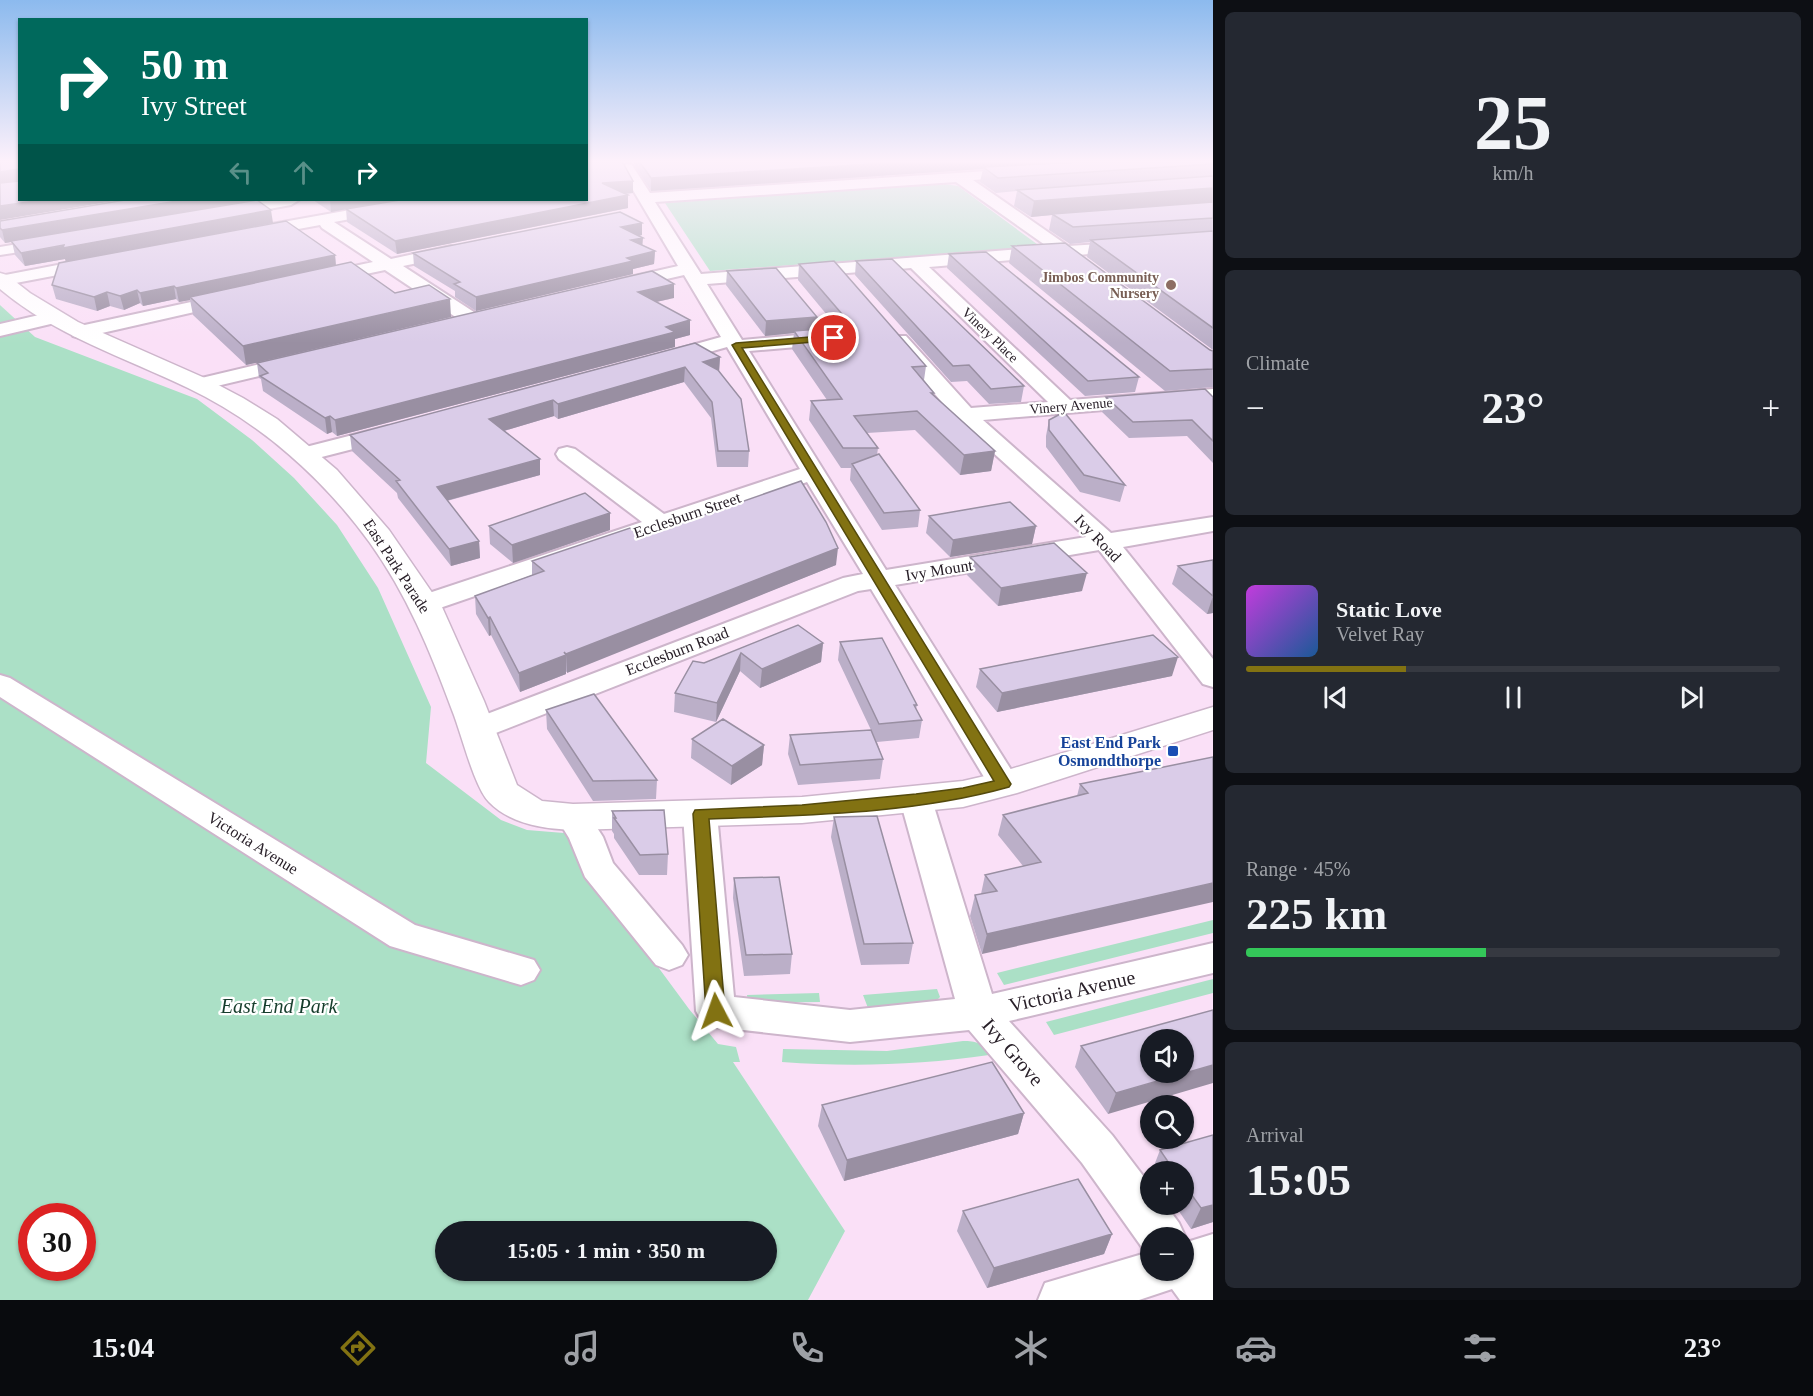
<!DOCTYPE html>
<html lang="en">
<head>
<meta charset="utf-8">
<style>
	:root { --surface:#171b24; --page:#242831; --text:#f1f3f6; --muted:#9ea1a6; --line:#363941; --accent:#827212 }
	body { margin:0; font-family:"Times New Roman",serif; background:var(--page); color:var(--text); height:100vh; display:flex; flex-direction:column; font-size:22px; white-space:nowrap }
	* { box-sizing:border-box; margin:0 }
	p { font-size:20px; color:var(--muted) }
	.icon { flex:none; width:33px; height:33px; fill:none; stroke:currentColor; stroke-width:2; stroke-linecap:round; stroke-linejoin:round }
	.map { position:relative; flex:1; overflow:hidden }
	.panel { display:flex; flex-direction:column; gap:12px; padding:12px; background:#0d0f14; width:600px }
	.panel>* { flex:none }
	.banner { position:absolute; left:18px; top:18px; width:570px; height:183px; border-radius:0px; box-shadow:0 2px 4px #0004; background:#00695c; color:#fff; overflow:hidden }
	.fabs { position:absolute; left:1140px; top:1029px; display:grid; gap:12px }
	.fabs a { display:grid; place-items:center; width:54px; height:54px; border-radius:50%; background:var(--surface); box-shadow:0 2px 4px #0004; font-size:30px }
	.speed { position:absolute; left:18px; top:1203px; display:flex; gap:12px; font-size:30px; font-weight:700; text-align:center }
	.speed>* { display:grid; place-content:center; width:78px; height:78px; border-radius:50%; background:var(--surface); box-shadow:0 2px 4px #0004; line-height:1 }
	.speed .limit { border:9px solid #d22; background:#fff; color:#111 }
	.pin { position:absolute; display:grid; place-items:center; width:51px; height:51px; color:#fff; margin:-26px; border:3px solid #fff; border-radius:50%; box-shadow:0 2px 6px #0007 }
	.me { position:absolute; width:66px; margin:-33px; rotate:356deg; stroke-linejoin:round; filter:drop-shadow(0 0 4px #0008) }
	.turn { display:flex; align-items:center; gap:21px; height:126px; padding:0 24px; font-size:27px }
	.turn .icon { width:78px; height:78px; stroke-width:2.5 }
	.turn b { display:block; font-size:42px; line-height:51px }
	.lanes { display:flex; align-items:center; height:57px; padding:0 24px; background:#0003; justify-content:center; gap:30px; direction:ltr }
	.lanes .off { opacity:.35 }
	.big { font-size:45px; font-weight:700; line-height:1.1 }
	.panel .widget { flex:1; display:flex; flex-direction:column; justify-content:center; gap:9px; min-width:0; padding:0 21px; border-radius:9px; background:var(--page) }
	.panel .dial { align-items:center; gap:0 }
	.dial b { font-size:78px; line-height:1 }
	.song { display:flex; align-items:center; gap:18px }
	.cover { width:72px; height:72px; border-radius:9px; background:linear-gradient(135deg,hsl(290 70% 55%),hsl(210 70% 35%)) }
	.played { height:6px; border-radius:3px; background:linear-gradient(90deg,var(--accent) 30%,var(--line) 30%) }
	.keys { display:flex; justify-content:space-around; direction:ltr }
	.heat { display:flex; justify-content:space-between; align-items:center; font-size:33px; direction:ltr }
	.charge { height:9px; border-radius:4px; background:linear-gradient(90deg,#34c759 45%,var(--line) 0) }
	.trip { position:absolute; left:435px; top:1221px; width:342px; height:60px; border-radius:30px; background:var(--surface); box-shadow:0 2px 4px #0004; font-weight:700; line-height:60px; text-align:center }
	.tab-bar { display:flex; height:96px; justify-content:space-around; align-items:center; background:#090b0e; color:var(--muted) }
	.tab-bar .icon { width:42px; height:42px }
	.tab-bar .active { color:var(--accent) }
	.tab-bar b { font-size:27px; color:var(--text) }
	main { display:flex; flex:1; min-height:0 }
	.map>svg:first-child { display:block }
	.green { fill:#abe0c6; fill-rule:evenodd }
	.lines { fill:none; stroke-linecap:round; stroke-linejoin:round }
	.street-casing { stroke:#cdb5cb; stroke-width:4 }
	.secondary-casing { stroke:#cdb5cb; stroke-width:3 }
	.street { fill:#fff; fill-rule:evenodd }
	.secondary { fill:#fff; fill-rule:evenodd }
	.wall { fill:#bbafc8 }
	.shaded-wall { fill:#998fa2 }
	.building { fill:#dacce8; stroke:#998fa2; stroke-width:1.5; fill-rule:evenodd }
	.route { fill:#827212; stroke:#544a0c; stroke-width:1.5 }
	.education-dot { fill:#8d6e63; stroke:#fff; stroke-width:2 }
	.transit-dot { fill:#1a4fb4; stroke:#fff; stroke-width:2 }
	.labels { text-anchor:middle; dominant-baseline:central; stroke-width:4.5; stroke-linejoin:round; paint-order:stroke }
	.far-education-label { font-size:14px; font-weight:bold; fill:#785e54; stroke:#fff; text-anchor:end }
	.far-street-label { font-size:14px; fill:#292029; stroke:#fff }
	.street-label { font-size:16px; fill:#292029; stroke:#fff }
	.transit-label { font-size:16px; font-weight:bold; fill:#164399; stroke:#fff; text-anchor:end }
	.near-street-label { font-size:20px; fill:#292029; stroke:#fff }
	.near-park-label { font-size:20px; font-style:italic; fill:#163d2c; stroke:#fff }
</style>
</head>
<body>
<main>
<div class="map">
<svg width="1213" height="1300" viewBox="0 0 1213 1300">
	<rect width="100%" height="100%" fill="#fae0f7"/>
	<path class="green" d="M945,184L958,186L1041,247L710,271L665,203Z
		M0,305L35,337L197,399L252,440L294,478L337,525L378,588L431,707L426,763L501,820L527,830L564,833L575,847L582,872L647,952L689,1009L718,1044L736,1047L740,1062H733L845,1231L808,1300H0ZM32,1216H82V1268H32ZM446,1232H766V1270H446Z
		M1213,920V933L1004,985L997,973Z
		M1213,979V993L1054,1035L1046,1022Z
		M937,989L940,997L935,1002L868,1008L863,995Z
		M819,993L820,1002L748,1003L747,995Z
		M963,1041C976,1041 983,1043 989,1055C920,1065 852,1067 782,1062L783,1049L887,1051Z"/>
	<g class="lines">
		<defs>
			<path id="street" d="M627,164L632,165L650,193L1019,169L1024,170L1026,173L1024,176L973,180L1068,246L1133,242L1135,246L1133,250L1078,255L1076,259L1070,260L1061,256L929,267L1070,400L1213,389V401L983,420L1111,533L1213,517V531L1123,547L1213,659V687L1203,684L1099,550L895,585L1020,784L1015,792L1004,795L993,792L871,589L858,591L488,736L477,739L466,736L462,729L466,722L843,578L863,574L807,482L434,610L424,612L414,610L410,604L414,598L642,522L559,459L556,454L559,449L567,447L575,449L664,514L800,469L727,347L667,364L660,362L657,358L660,354L721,337L684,275L623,289L617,288L614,284L617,280L678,266L620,168ZM956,182L1048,247L701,274L655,202ZM911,268L1048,402L971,408L906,336H892L889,340L957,420L1086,537L886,570L749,351L832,344L839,342L842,338L839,334L832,332L742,340L707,284Z
				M268,200H299L291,205L225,217L217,212L225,207Z
				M406,200H436L428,205L334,222L391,259L451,246L457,247L459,251L457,255L403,266L480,316L482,320L480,324H466L385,270L323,283L317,282L314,278L317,274L373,262L322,228L320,225L255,237L247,232L255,227Z
				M53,238L61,243L59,246L0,255V247Z
				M94,258L100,259L103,263L100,267L0,286V276Z
				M228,294L234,295L237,299L234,303L80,338L73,336L70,332L73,328L80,326Z
				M52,312L59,314L61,318L59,322L0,336V324Z
				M294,356L301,358L304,362L301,366L200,390L193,388L190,384L193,380Z
				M388,426L396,428L399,433L396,438L306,461L298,459L295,454L298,449Z
				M0,675L10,678L415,925L534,960L540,970L534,980L521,985L390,946L0,697Z
				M916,789L928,792L932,800L992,994L1213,943V973L1009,1021L1112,1135L1150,1185V1204H1165L1179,1223L1186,1238L1184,1243L1213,1234V1300H1180L1172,1289L1139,1300H1038L1045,1283L1146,1253L1082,1163L969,1030L850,1042L716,1027L702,1022L696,1011L683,814L688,806L700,803L712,806L717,814L734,997L850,1010L955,999L900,800L904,792ZM1150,1238H1184V1270H1150Z
				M573,805L585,809L603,837L613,863L682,945L688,955L682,965L669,970L656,965L585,877L569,838L556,817L561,809Z"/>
			<path id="secondary" d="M0,273L7,275L30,293L78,322L207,379L243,398L277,419L337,470L389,530L442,607L484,701L517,785L542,801L573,804L802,797L963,781L998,773L1213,707V730L1017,793L963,807L802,823L573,830C544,829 510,824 489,802C474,787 461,732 452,710C430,650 407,595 370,543C323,478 261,423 188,388C124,357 56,336 0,289Z"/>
		</defs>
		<use href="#street" class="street-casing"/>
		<use href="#secondary" class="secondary-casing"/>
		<use href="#street" class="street"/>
		<use href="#secondary" class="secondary"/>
	</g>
	<path class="wall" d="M634,161H1074V162L1213,161V350L1087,257L1090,242L1070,244L1049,230L1052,215L1031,217L1014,206L1017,191L996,193L980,182L983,169L651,191L634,165Z
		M633,181V193L626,194L628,195V208L397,254L347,222L346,209Z
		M124,200H255L161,216L273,223L66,262L65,259L25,266L15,255L12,242L5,243L0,237V221Z
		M313,200H396L331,212Z
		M642,223V235L639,236L642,245L655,251L654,264L633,269V274L476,311L455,297V291L414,266L413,253Z
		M1012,246L1210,350L1213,351V387L1165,391L1009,263Z
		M949,254L1139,377L1135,392L1085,396L947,268Z
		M335,255L336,265L395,293L451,317L246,365L193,315L190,300L179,302L176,299L143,306L140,303L124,310L110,306L97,311L56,299L52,285Z
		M856,261L1024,386L1021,402L989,404L967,381L951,382L855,275Z
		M799,264L926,366L924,380L934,393L933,395L995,451L991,471L960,475L915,430L867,433L878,448L877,455L920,510L918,527L882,530L850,480L851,468H841L809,420L811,401L827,400L792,349L794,333L765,336L726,285L727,271L816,329L837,327L798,280Z
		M674,298L656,302L690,320V335L675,339V347L337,436L332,432L327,434L263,391L261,379L259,378L257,363Z
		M720,357L719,372L749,451L748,467H717L711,418L684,382L558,419L554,416L504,431L540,459V475L447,501L479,541L480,558L451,566L398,498L397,493L352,451L350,435Z
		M1106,397H1213V463L1187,436L1129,438L1102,412Z
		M1049,420L1125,485L1120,502L1080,492L1046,447V436Z
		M610,513V530L513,563L490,544L489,526Z
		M929,516L1036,526L1032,544L950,557L926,533Z
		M641,537L836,565L566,672V674L520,692L491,635L489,636L476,614L475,596L532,575V561Z
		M970,557L1082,591L998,606L967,575Z
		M1213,560V613L1207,614L1172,584L1178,566Z
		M798,625L823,643L821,662L760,688L740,671L716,722L674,712L675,693L704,663Z
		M840,642L917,705L916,709L922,720L919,738L877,742L883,759L880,779L798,785L788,754L790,735L871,730L838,660Z
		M980,669L1172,676L997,712L976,687Z
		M546,710L657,780L656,799L593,801L547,729Z
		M692,739L764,745L762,765L731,785L691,758Z
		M1213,757L982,954L970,916L975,895L981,894L985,875L1023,866L998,835L1003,815L1077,796L1080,784Z
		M612,811L668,854L667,875H639L614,838V834L612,831Z
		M834,817L913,943L909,964L861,965L831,837Z
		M734,878L792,954L790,974L744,976L733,898Z
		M1213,1010L1108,1114L1075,1067L1081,1046Z
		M822,1105L1024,1113L1018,1134L844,1181L818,1126Z
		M1213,1135V1222L1191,1229L1174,1204H1184V1172L1152,1171L1160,1150Z
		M963,1211L1112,1234L1104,1254L987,1288L957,1231Z"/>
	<path class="shaded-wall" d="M919,161H1074V163L983,167V169L651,191V178Z
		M18,169L20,182L0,184V172Z
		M633,181V193L602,195V183Z
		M1213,188V203L1052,214V215L1031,217L1034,201Z
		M628,195V208L397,254L395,241Z
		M42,200H120L0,220V206Z
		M183,200H255L5,243L2,230Z
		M330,200H396L331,212Z
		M271,210L273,223L66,262L65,259L25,266L21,253Z
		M642,223V235L621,240V227Z
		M643,238L642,250L631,240Z
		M655,251L654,264L633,269V274L476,311V297Z
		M335,255L336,268L190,297V300L179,302L176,288Z
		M674,284V298L638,306V292Z
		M174,286L176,299L143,306L140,293Z
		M137,290L140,303L124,310L120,296Z
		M107,292L110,306L97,311L94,297Z
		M450,299L451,317L246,365L243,346Z
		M817,317L816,331H794V333L765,336L766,321Z
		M690,320V335L675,339V347L337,436L335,420Z
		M720,357L719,372L703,362Z
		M685,367L684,382L558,419V404Z
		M553,400L554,416L490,435L489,419Z
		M330,416L332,432L327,434L325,418Z
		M995,451L991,471L960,475L964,455Z
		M540,459V475L438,503L437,487Z
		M610,513V530L513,563L512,545Z
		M1036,526L1032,544L950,557L953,540Z
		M479,541L480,558L451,566L449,549Z
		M838,548L836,565L567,673L566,654Z
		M1087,573L1082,591L998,606L1001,588Z
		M1213,596V613L1207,614Z
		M490,617L491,635L489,636L488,618Z
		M823,643L821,662L760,688L762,669Z
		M741,653L740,671L716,722L717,703Z
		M566,655V674L520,692L519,673Z
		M1178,657L1172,676L997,712L1002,693Z
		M764,745L762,765L731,785L732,766Z
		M1213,883V902L982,954L987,934Z
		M1213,1065V1083L1108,1114L1116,1093Z
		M1024,1113L1018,1134L844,1181L847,1160Z
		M1213,1205V1222L1191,1229L1201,1208Z
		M1112,1234L1104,1254L987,1288L994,1268Z"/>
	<path class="building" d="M0,161H20V200H42L0,206V183L19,181L18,169L0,172Z
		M596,161H622L633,181L602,183L628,195L395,241L346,209L400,200H586V163Z
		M639,161H919L651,178Z
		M1099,161H1213V164L998,178L983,167Z
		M1213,176V188L1034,201L1017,190Z
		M125,200H183L2,230L0,228V221Z
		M257,200L271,210L63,248L64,245L21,253L11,241Z
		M1213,202V218L1073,227L1052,214Z
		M620,212L642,223L621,227L643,238L631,240L655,251L627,258L633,261L476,297L454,284L460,282L413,253Z
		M286,221L335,255L176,288L174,286L140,293L137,290L120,296L107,292L94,297L52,285L59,263Z
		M1213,231V328L1091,240Z
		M1065,243L1210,350L1213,351V369L1170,371L1012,246Z
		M986,252L1139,377L1088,381L949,254Z
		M892,259L1024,386L991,389L969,365L953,366L856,261Z
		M834,261L926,366L912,367L934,393H931L995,451L964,455L917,411L854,416L878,448H843L811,401L842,399L794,331L843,327L848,321L799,264Z
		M351,262L395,293L429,285L450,299L243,346L190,297Z
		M776,268L817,317L766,321L727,271Z
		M652,271L674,284L638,292L690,320L666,327L675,332L335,420L330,416L325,418L260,376L268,373L257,363Z
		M695,343L720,357L703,362L718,370L741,399L749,451H718L712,402L685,367L558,404L553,400L489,419L540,459L437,487L479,541L449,549L396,481L400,480L350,435Z
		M1205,389L1213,397V441L1192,420L1133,422L1106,397Z
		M1064,412L1125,485L1084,475L1049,430V420Z
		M879,454L920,510L884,513L852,464Z
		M801,481L826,522L838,548L566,654L564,652L566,655L519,673L490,617L488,618L475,596L544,571L532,561L630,528L641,537Z
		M585,493L610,513L512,545L489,526Z
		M1010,502L1036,526L953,540L929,516Z
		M1054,543L1087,573L1001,588L970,557Z
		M1213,560V596L1178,566Z
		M798,625L823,643L762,669L741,653L717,703L675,693L693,661L704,663Z
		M1153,635L1178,657L1002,693L980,669Z
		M882,638L917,705H914L922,720L879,724L840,642Z
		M594,694L657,780L593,781L546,710Z
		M723,719L764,745L732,766L692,739Z
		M871,730L883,759L800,765L790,735Z
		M1213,757V883L987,934L975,895L997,891L985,875L1041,862L1003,815L1088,793L1080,784Z
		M664,810L668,854L640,855L614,818H616L612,811Z
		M877,816L913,943L864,944L834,817Z
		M779,877L792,954L746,955L734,878Z
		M1213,1010V1065L1116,1093L1081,1046ZM1150,1040H1184V1072H1150Z
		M992,1062L1024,1113L847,1160L822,1105Z
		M1213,1135V1205L1201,1208L1184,1184V1172H1175L1160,1150Z
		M1078,1179L1112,1234L994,1268L963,1211Z"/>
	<linearGradient id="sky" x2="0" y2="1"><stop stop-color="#8cbaee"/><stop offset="0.47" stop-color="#fdf1fb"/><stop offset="1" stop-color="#fdf1fb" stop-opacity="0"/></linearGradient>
	<rect width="1213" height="343" fill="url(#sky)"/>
	<path class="route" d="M834,335L838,336V340L742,348L1011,784L1009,787C913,814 808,815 709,819L725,1011L722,1017L716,1019L709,1017L706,1011L693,814L695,810L802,805L916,794L963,788L994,781L732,345L736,343Z"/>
	<circle class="education-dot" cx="1171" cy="285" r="6"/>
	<rect class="transit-dot" x="1167" y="745" width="12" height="12" rx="3"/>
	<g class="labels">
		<g class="far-education-label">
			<text x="1159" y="277">Jimbos Community<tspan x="1159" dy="16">Nursery</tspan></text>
		</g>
		<g class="far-street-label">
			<text transform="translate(990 335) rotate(44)">Vinery Place</text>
			<text transform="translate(1071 406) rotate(-5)">Vinery Avenue</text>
		</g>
		<g class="street-label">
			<text transform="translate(687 515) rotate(-19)">Ecclesburn Street</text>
			<text transform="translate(1098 538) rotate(46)">Ivy Road</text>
			<text transform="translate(397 566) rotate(57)">East Park Parade</text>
			<text transform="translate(939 570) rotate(-9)">Ivy Mount</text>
			<text transform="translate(677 651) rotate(-21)">Ecclesburn Road</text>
			<text transform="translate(253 843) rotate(32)">Victoria Avenue</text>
		</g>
		<g class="transit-label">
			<text x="1161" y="742">East End Park<tspan x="1161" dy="18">Osmondthorpe</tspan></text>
		</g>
		<g class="near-street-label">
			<text transform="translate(1072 991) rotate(-13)">Victoria Avenue</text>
			<text transform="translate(1013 1052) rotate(49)">Ivy Grove</text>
		</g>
		<g class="near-park-label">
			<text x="279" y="1006">East End Park</text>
		</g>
	</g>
</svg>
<div class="fabs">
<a><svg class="icon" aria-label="sound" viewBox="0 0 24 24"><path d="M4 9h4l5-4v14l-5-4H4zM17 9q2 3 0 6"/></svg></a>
<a><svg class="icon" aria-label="search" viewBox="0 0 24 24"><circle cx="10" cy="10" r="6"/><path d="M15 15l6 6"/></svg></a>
<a>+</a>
<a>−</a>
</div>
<div class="speed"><div class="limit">30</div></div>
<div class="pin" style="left:834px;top:338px;background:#d93025"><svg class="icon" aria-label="arrive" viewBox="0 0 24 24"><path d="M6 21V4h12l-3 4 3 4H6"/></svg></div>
<svg class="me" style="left:716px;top:1011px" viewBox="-20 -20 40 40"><path d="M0-17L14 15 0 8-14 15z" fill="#827212" stroke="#fff" stroke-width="4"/></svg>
<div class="trip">15:05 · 1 min · 350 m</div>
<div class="banner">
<div class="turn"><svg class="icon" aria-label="right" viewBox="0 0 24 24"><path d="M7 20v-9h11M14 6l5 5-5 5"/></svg><div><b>50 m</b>Ivy Street</div></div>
<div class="lanes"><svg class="icon off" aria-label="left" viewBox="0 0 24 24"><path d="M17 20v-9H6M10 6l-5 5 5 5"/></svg><svg class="icon off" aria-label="ahead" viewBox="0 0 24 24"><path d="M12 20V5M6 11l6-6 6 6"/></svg><svg class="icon" aria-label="right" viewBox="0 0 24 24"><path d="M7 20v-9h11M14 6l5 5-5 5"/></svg></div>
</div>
</div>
<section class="panel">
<div class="widget dial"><b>25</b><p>km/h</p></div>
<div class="widget"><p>Climate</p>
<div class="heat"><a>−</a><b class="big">23°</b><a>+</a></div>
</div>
<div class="widget">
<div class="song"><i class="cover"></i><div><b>Static Love</b><p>Velvet Ray</p></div></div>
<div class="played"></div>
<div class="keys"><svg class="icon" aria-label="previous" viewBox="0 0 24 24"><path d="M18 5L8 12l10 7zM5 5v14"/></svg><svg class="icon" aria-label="pause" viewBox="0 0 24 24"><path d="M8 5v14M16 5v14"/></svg><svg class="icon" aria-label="next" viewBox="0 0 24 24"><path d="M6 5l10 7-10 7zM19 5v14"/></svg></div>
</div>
<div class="widget"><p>Range · 45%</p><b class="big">225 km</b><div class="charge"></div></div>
<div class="widget"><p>Arrival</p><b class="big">15:05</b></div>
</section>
</main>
<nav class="tab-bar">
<b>15:04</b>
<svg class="icon active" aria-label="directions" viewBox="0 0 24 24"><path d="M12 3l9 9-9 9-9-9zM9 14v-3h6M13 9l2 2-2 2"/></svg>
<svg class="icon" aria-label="music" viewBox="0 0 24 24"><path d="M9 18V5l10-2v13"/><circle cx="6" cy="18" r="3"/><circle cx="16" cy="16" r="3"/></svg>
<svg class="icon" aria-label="phone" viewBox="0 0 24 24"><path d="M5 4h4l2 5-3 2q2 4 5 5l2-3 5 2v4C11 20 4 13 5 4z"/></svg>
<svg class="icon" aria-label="climate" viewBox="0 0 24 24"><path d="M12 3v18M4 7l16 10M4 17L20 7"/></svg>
<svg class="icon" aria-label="car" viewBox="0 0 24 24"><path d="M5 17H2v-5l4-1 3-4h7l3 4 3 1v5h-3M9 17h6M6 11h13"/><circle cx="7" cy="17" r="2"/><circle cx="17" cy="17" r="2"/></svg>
<svg class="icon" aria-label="filters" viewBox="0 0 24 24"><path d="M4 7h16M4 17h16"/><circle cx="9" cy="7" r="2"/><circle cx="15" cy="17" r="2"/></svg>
<b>23°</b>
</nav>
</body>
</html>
